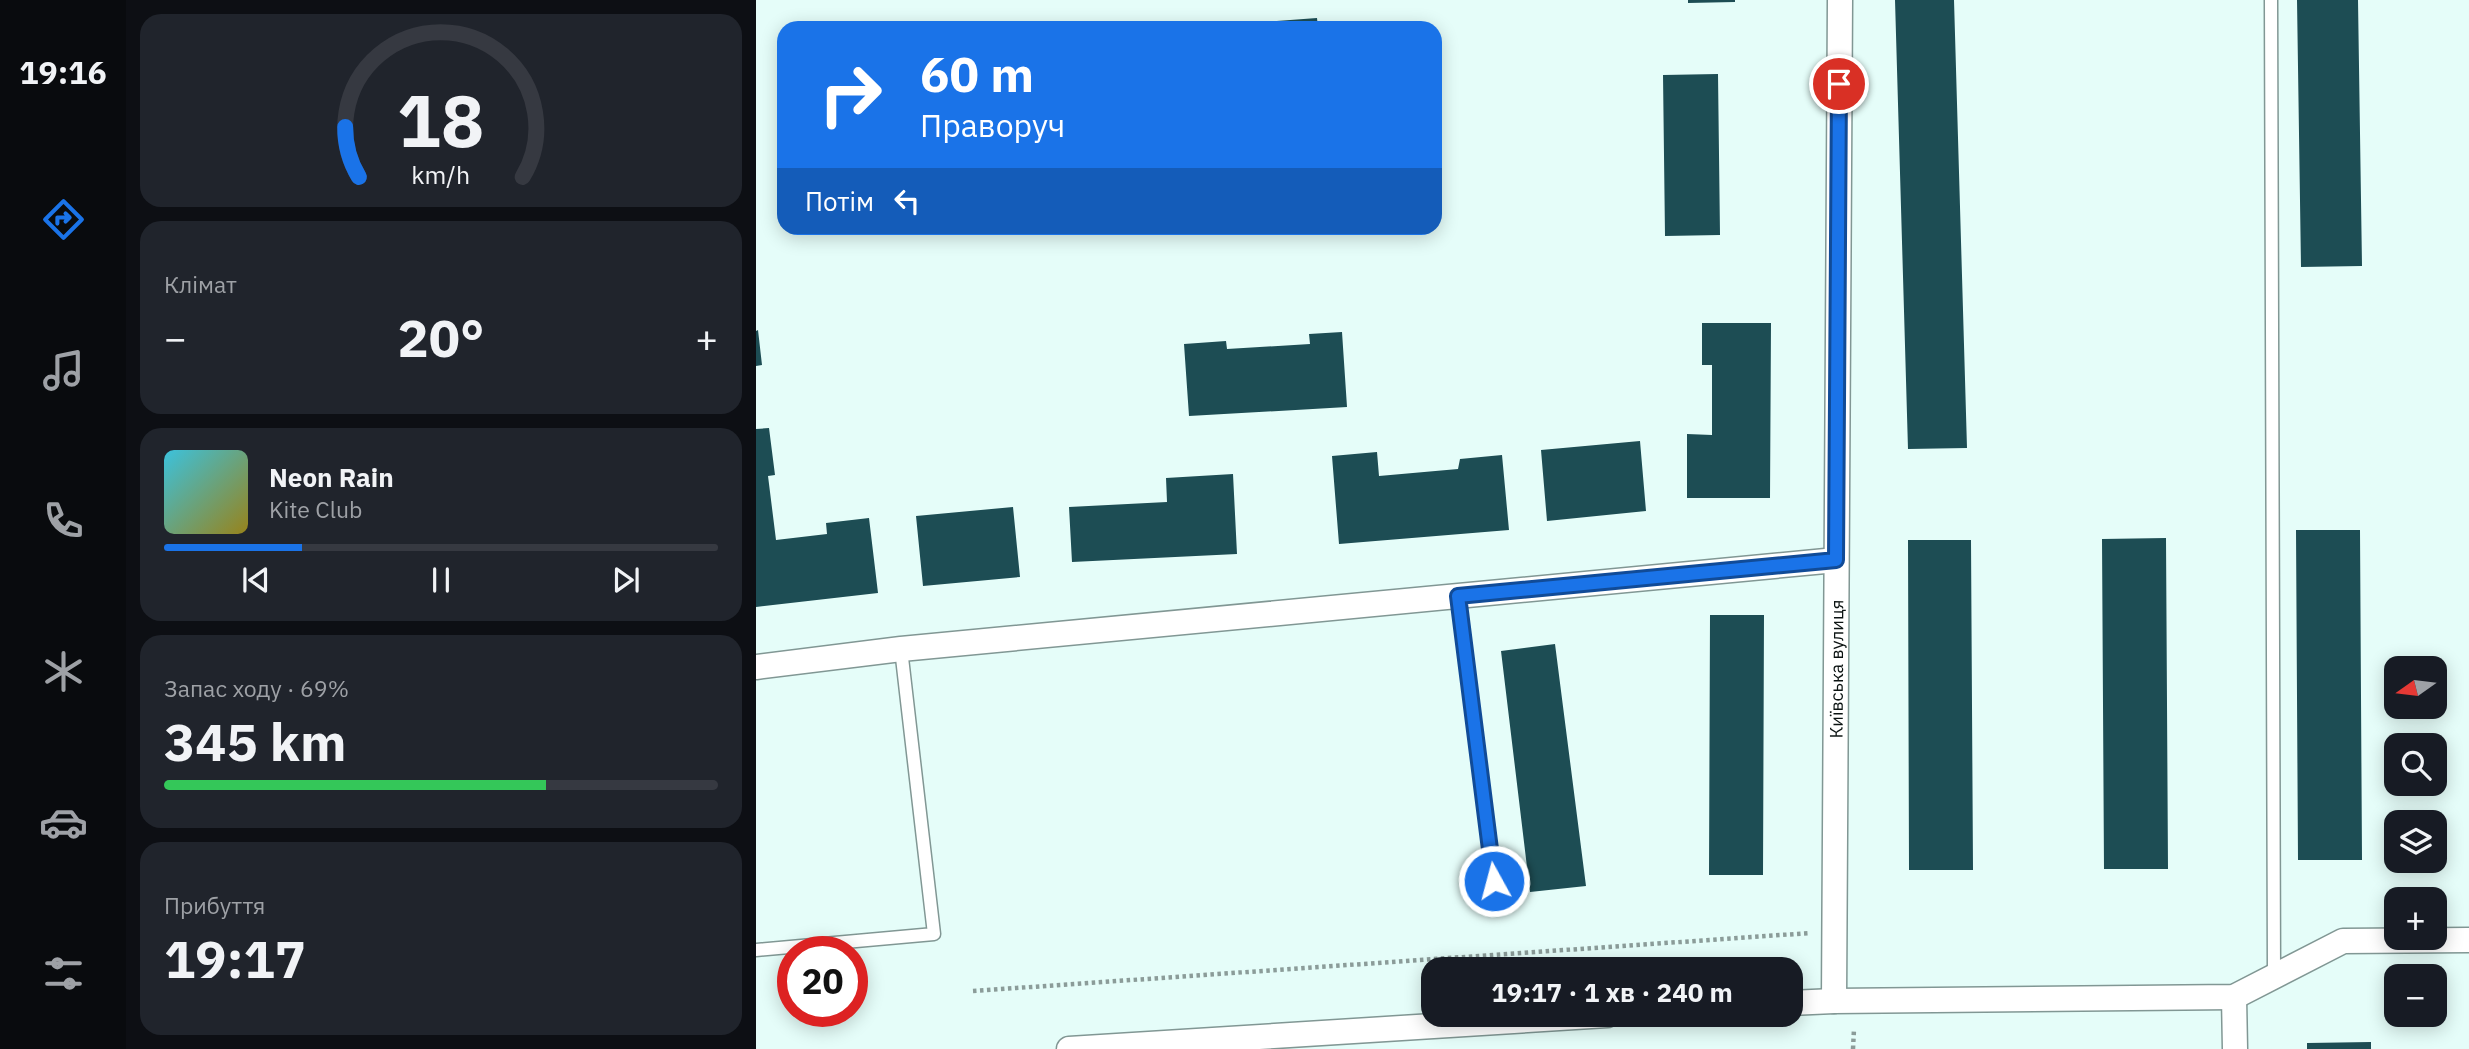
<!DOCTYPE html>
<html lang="uk">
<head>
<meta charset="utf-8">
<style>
	:root { --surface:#171b24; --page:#20242c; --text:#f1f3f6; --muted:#9ea1a6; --line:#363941; --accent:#1a73e8 }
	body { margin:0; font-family:"IBM Plex Sans",sans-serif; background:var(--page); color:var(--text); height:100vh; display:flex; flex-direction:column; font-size:26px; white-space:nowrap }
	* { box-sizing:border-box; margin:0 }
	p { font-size:23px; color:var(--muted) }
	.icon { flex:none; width:38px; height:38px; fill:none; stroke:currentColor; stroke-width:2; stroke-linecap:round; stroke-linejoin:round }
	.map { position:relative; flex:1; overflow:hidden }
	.drawer { display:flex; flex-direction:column; gap:14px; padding:14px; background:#0d0f14; width:630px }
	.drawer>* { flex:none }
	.banner { position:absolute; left:21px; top:21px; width:665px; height:214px; border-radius:21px; box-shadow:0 4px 18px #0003; background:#1a73e8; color:#fff; overflow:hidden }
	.needle { width:46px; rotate:256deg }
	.fabs { position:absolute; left:1628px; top:656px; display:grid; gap:14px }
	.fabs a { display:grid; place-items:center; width:63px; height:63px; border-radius:14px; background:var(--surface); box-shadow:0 4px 18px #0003; font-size:35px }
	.speed { position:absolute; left:21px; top:936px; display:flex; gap:14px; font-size:35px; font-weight:700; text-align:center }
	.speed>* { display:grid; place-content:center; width:91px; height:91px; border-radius:50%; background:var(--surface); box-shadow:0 4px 18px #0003; line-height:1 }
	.speed .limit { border:10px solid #d22; background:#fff; color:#111 }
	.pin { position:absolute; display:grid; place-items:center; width:60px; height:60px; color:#fff; margin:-30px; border:4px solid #fff; border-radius:50%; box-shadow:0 2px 7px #0007 }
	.me { position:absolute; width:77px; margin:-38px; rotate:353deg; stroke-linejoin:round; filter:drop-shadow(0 0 5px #0008) }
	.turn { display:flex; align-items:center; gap:24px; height:147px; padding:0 28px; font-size:32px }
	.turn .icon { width:91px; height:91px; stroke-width:2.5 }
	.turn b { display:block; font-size:49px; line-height:60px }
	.then { display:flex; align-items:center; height:66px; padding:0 28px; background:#0003; gap:14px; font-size:26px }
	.big { font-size:52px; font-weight:700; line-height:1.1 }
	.drawer .widget { flex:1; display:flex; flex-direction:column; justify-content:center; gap:10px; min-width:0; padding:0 24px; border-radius:21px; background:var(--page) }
	.drawer .dial { align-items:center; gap:0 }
	.dial svg { height:182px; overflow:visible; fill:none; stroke:var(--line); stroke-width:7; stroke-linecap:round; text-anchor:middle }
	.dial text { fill:var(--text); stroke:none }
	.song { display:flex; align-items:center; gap:21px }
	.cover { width:84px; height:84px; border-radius:10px; background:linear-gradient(135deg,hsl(190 70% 55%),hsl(50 70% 35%)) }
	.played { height:7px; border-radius:4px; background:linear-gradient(90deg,var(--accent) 25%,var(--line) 25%) }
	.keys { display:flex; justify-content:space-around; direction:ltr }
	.heat { display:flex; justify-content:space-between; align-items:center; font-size:38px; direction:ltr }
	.charge { height:10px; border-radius:5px; background:linear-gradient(90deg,#34c759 69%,var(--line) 0) }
	.trip { position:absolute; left:665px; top:957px; width:382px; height:70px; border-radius:21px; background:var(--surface); box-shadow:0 4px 18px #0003; font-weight:700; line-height:70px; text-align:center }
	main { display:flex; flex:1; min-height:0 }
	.tab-bar { display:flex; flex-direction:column; width:126px; justify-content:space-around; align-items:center; background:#090b0e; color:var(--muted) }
	.tab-bar .icon { width:49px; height:49px }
	.tab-bar .selected { color:var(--accent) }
	.tab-bar b { font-size:32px; color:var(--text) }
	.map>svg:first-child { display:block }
	.building { fill:#1d4d54 }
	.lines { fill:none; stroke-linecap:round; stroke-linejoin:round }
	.lane-casing { stroke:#819794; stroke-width:15 }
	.street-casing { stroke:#819794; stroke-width:27 }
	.path { stroke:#8b9c99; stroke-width:4.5; stroke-dasharray:3.5 3.5; stroke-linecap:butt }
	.lane { stroke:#fff; stroke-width:12 }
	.street { stroke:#fff; stroke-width:24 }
	.route-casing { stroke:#114b97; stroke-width:18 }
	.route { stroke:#1a73e8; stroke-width:12 }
	.labels { text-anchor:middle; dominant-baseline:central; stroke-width:7; stroke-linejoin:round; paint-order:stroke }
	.street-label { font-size:18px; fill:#0a1211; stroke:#fff }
</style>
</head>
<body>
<main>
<nav class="tab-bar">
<b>19:16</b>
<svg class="icon selected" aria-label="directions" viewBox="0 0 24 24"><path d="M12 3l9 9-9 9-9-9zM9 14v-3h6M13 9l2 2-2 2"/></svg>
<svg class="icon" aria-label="music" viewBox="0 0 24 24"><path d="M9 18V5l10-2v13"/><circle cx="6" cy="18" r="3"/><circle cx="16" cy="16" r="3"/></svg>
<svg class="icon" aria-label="phone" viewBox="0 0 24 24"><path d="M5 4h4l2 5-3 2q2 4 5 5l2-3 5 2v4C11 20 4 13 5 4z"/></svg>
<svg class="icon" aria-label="climate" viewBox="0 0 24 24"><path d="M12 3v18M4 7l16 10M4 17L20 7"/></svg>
<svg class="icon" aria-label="car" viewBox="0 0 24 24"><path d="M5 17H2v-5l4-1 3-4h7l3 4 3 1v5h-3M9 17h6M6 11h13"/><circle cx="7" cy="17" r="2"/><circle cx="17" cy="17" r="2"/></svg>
<svg class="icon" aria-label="filters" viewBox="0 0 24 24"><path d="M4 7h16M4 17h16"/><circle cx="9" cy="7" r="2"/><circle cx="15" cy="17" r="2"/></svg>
</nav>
<section class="drawer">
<div class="widget dial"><svg viewBox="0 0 100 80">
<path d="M14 69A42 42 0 1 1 86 69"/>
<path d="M14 69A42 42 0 0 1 8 47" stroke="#1a73e8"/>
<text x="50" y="56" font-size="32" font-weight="700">18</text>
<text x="50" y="72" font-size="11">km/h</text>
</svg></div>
<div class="widget"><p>Клімат</p>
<div class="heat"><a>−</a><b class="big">20°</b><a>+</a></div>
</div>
<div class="widget">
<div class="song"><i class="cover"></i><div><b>Neon Rain</b><p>Kite Club</p></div></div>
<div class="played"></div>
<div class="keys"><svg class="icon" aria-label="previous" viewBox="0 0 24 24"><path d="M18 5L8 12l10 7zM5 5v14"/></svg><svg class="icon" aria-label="pause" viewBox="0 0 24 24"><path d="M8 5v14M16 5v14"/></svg><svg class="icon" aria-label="next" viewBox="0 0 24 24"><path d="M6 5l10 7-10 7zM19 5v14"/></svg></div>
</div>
<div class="widget"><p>Запас ходу · 69%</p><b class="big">345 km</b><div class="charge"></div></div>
<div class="widget"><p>Прибуття</p><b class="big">19:17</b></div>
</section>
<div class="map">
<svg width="1713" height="1049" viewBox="0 0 1713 1049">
	<rect width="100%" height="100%" fill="#e5fdf9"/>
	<path class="building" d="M932,0H979V2L932,3Z
		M1139,0H1198L1211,448L1152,449Z
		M1541,0H1602L1606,266L1545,267Z
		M561,18L562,28H454V26Z
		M962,74L964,235L909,236L907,75Z
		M946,323H1015L1014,498H931V434L956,435V365H946Z
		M2,330L6,365L0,366V331Z
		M586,332L591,407L433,416L428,344L470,341L471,349L554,344L553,334Z
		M13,428L19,475L12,476L20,540L71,534L70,523L113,518L122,593L0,607V429Z
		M884,441L890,511L791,521L785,450Z
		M621,452L623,476L702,469L704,459L746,455L753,530L583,544L576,456Z
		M477,474L481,554L316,562L313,507L411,502L410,478Z
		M257,507L264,577L167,586L160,516Z
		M1540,530H1604L1606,860H1542Z
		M1410,538L1412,869H1348L1346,539Z
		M1152,540H1215L1217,870H1153Z
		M954,615H1008L1007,875H953Z
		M799,644L830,886L774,892L745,651Z
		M1615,1042V1049H1551V1043Z"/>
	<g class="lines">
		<defs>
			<path id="lane" d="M1515,0L1518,976
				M702,596L741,907
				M0,950L178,934L145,649"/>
			<g id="street">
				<path d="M0,667L145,649L1080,560"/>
				<path d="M1478,997L1479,1049"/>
				<path id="s1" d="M1078,1001L1084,0"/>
				<path d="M1034,1003L1078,1001L1478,997L1587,941L1713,940"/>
				<path d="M313,1049L851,1015"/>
			</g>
		</defs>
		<use href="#lane" class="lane-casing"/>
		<use href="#street" class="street-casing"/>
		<path class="path" d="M217,991L1054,933
			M1097,1049L1098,1029"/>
		<use href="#lane" class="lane"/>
		<use href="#street" class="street"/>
	</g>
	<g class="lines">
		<defs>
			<path id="route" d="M738,881L702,596L1080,560L1083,84"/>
		</defs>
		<use href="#route" class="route-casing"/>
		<use href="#route" class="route"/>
	</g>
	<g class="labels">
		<g class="street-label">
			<text stroke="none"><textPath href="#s1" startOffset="332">Київська вулиця</textPath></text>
		</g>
	</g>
</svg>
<div class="fabs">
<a><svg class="needle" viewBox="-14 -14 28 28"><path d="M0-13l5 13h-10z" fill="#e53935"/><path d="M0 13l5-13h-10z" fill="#9ea1a6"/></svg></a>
<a><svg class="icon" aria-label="search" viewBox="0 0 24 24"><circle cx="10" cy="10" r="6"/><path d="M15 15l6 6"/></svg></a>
<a><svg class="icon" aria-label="layers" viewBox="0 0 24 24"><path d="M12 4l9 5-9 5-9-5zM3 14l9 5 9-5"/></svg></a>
<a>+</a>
<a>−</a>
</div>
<div class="speed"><div class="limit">20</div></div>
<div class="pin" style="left:1083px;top:84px;background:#d93025"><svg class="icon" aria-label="arrive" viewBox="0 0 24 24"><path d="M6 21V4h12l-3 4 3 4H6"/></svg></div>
<svg class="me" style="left:738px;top:881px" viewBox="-20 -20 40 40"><circle r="17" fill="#1a73e8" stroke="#fff" stroke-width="3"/><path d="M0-11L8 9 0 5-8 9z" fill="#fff"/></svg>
<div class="trip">19:17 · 1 хв · 240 m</div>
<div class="banner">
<div class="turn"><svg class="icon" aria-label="right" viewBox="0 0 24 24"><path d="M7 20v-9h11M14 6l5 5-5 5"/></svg><div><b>60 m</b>Праворуч</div></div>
<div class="then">Потім<svg class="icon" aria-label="left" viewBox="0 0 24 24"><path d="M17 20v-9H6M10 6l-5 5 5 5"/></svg></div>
</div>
</div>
</main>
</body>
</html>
